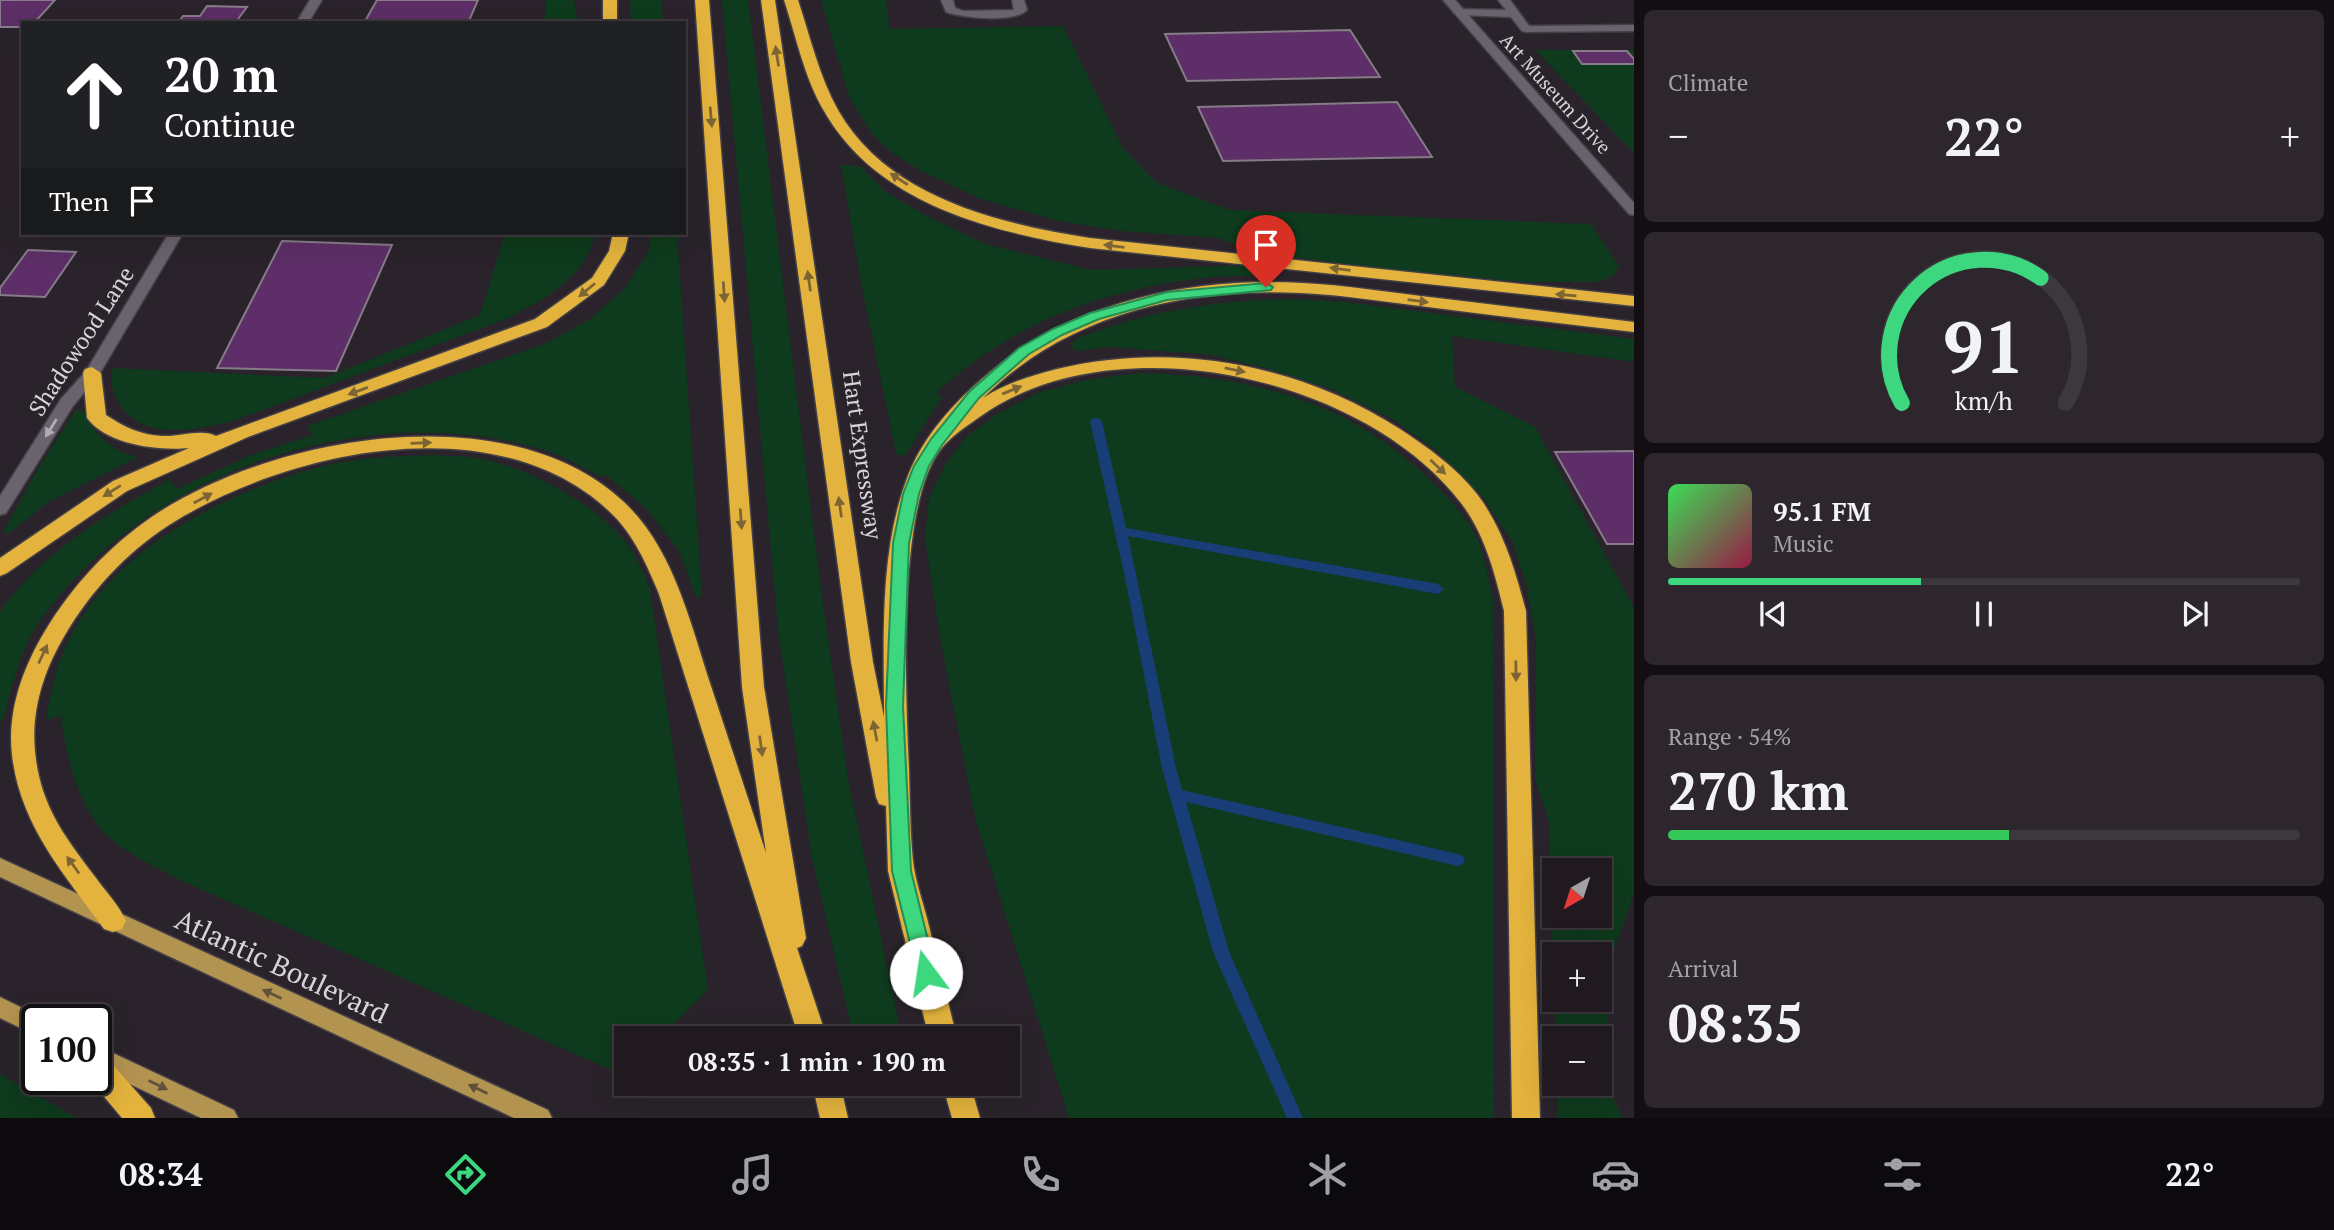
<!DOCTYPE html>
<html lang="en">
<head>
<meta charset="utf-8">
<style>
	:root { --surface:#201a20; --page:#2d272d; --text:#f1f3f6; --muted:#a2a1a5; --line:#3d383e; --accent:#3cd77e }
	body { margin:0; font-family:"PT Serif",serif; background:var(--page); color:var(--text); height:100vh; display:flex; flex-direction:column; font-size:26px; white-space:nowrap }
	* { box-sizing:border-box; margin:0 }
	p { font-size:23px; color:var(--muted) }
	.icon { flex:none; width:38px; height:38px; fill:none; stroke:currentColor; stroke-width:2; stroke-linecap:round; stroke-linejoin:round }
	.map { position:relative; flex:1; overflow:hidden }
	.panel { display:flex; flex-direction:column; gap:10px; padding:10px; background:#120e12; width:700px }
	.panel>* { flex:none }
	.banner { position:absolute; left:21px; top:21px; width:665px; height:214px; border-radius:0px; box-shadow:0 7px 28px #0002,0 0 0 2px var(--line); background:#202124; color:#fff; overflow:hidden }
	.needle { width:46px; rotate:219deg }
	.controls { position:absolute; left:1542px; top:858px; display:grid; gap:14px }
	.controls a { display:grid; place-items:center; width:70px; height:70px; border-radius:0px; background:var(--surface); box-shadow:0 7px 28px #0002,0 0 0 2px var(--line); font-size:35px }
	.speed { position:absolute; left:21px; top:1004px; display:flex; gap:14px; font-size:35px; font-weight:700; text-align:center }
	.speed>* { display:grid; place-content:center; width:91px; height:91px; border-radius:50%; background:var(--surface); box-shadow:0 7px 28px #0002,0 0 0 2px var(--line); line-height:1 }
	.speed .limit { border:4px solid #111; border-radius:10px; background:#fff; color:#111 }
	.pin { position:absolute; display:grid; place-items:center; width:60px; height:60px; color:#fff; margin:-72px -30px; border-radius:50% 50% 50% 0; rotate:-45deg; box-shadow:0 0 7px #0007 }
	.pin .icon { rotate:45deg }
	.me { position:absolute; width:77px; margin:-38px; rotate:346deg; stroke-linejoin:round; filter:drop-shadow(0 0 5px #0008) }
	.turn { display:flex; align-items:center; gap:24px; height:147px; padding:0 28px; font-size:32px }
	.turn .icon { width:91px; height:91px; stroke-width:2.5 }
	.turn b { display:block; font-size:49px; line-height:60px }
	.then { display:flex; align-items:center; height:66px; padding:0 28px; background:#0003; gap:14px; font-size:26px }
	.big { font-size:52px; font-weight:800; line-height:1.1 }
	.panel .widget { flex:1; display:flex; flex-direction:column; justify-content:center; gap:10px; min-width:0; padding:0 24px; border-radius:10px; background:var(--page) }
	.panel .dial { align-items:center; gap:0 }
	.dial svg { height:182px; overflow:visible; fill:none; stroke:var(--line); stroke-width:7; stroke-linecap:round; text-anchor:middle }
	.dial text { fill:var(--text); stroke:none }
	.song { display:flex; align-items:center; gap:21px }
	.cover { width:84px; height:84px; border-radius:10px; background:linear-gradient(135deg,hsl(130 70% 55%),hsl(340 70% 35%)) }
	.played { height:7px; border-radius:4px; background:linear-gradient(90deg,var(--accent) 40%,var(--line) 40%) }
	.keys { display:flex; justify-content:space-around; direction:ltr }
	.heat { display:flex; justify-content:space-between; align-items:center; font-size:38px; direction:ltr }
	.charge { height:10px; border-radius:5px; background:linear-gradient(90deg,#34c759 54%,var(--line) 0) }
	.trip { position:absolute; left:614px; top:1026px; width:406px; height:70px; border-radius:0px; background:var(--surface); box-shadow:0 7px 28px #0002,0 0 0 2px var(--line); font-weight:800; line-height:70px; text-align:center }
	.tabs { display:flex; height:112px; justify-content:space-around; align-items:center; background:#0d0a0d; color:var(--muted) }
	.tabs .icon { width:49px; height:49px }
	.tabs .active { color:var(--accent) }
	.tabs b { font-size:32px; color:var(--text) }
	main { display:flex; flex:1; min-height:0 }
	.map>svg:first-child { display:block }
	.green { fill:#0e3a1d; fill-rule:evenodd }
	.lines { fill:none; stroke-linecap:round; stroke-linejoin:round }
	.stream { fill:#193e77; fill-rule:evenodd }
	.building { fill:#5d2e67; stroke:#857c87; stroke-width:2 }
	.lane-casing { stroke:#454047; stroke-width:3 }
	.street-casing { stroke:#454047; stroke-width:3 }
	.secondary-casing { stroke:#454047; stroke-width:3 }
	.primary-casing { stroke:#454047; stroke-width:3 }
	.highway-casing { stroke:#454047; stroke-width:3 }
	.lane { fill:#6a626c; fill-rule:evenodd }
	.street { fill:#6a626c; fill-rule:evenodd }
	.secondary { fill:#6a626c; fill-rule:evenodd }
	.primary { fill:#b39350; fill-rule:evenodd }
	.highway { fill:#e3b33d; fill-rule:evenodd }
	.oneway { fill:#7d6433 }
	.oneway2 { fill:#b2abb3 }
	.oneway3 { fill:#61503a }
	.route { fill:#3cd77e; stroke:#278c52; stroke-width:2 }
	.labels { text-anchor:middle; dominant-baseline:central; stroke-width:7; stroke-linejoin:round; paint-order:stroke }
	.far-street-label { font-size:19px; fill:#d8d3d9; stroke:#2a232b }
	.street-label { font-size:23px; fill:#d8d3d9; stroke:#2a232b }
	.near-street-label { font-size:28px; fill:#d8d3d9; stroke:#2a232b }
</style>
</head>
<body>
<main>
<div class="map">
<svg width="1634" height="1118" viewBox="0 0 1634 1118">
	<rect width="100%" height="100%" fill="#2a232b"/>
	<path class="green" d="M546,0H574L578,23H544Z
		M630,0H662L663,23H631Z
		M722,0H748L821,589L848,779L902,1038H854L812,858L778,630Z
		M821,0H886L890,29L1063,26L1123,148L1157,183L1230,210L1591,224L1619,266L1614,275L1598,282H1525L1383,269L1251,251L1219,238L1121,231L1059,221L981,199L919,170L892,153L872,134L850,99Z
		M1535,50H1634V153Z
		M841,165L859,166L886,192L925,215L985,244L1091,270L1258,265V275C1140,277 1024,311 936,393L942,397L906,454L900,456L896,453L861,283Z
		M505,233H595C587,278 543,300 506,319L233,421C195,430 146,442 120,405C112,393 110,382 112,368L325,378L480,315Z
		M652,233H677L702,596L696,597L679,551L646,508L606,475L601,477C585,469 569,459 553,453C377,394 146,468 40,621C20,650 12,687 3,720L0,721V612C42,552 106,514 169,480L177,489L251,455L313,435L307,426L547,343L590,319L625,288L648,252Z
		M1296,299L1346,302L1634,339V362L1452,336L1455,387L1535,427L1634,608V893L1605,975L1613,1098L1623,1118H1558L1557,1083H1600V1038H1556L1554,999H1600V954H1554V986L1549,821L1535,780L1536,640L1526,583L1512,541L1482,496L1438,452L1394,420L1331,389L1269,369L1212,355L1111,347L1076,351L1070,345L1078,338C1150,310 1219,300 1296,299ZM1554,870H1600V915H1554Z
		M1137,373C1249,375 1352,401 1433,483C1448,498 1467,517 1476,537C1485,555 1488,579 1493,599L1494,1118H1069L976,821L941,643L925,539L929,498L945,465L967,436L999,413L1040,392L1085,380Z
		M76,410H83C96,436 109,450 138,457L50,501L8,534L3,532L37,470Z
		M434,455C450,456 467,456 482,459C531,468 609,511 634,554C640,565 645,577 650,589L708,990L660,1038H626V1072L623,1075L182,881C157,868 118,850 100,828C75,795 66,755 61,716L46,720C50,697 54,674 63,653C102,553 230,488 328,465C362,457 399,456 434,455Z
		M0,1074L77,1118H0Z"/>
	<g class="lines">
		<path class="stream" d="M1096,417L1102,421L1126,528L1438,584L1444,589L1438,594L1128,536L1176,768L1182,790L1458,854L1463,856L1465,860L1463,864L1458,866L1186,802L1229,952L1303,1118H1287L1213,952L1162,768L1125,577L1090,421Z"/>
	</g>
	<path class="building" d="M0,0H55L34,23H23V27H0Z
		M377,0H478L468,23H364Z
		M207,6L247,7L235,23H178L183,16H200Z
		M1350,30L1380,77L1187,81L1165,34Z
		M1573,51H1627L1634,59V64H1582Z
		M1397,102L1432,157L1223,161L1198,107Z
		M282,241L392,245L336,371L217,368Z
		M28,250L76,252L45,297L0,295V288Z
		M1634,451V544H1607L1555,452Z"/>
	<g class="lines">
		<defs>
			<path id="lane" d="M941,0H953L955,8L963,11L1014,10L1012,0H1024L1027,10C1014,23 963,18 946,12Z
				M1498,0H1510L1529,26L1634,25V31L1526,32L1522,31L1511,17L1459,15L1453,12L1459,9L1506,10Z"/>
			<path id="street" d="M310,0H322L308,23H296Z
				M169,233H183L100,373L73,406L6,513L0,515V496L61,399L86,371Z"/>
			<path id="secondary" d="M1443,0H1455L1634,203V215L1629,214Z"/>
			<path id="primary" d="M0,858L548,1110L552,1118H514L0,877Z
				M0,997L45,1019L37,1020V1036L0,1018Z
				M96,1045L234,1110L238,1118H201L96,1068Z"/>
			<path id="highway" d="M603,0H617V23H603Z
				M695,0H709L764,687L806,938L802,946L797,948L827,1038H799L659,594C647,565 634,535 611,513C498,404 287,450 169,525C127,552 90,592 65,635C44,670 31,710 35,751C40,805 64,836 96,878C106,892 119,905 126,921L122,929L113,932L104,929C64,874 20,825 12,755C7,710 23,668 45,631C73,585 108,547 153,516C274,435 509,393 625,503C675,551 691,626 712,689C730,744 748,798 766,853L742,687Z
				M761,0H775L873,662L884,717C884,641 879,554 906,481C921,438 954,402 989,373C1075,301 1192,277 1302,283C1345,285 1387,292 1429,297C1497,305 1566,314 1634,322V332C1565,324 1497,316 1428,307C1386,302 1344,295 1301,293C1186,287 1067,314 983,398C1006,383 1031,376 1057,369C1174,341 1299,364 1400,429C1427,447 1456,467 1477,494C1503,528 1515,570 1526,611L1540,1118H1512L1504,611C1495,574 1485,534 1461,503C1364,376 1115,321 981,416C968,425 951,436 941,449C896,506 906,695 909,769C910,800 910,830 913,861C915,879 922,899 927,918C937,958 947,998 957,1038H929L888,871L886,806L879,804L876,797L851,662Z
				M784,0H798C810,36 819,76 838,110C887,197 999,224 1090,238L1634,296V306L1090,248C991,232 877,204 824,111C804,77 796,36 784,0Z
				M613,233H629L625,251L604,285L547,327L248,437L127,491L7,573L0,576V558L113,481L189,448C159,451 107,445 87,418L83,373L85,369L92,367L101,373L106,415C124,427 141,435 162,436C178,437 203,428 216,436L535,319L592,278L609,251Z
				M96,1053L106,1057L151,1108L155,1118H122L90,1080H96Z
				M812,1083H840L848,1118H820Z
				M942,1083H970L980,1118H952Z"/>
		</defs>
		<use href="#lane" class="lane-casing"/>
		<use href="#street" class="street-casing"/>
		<use href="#secondary" class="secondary-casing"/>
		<use href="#primary" class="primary-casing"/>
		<use href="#highway" class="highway-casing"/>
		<use href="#lane" class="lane"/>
		<use href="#street" class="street"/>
		<use href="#secondary" class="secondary"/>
		<use href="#primary" class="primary"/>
		<use href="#highway" class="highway"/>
	</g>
	<defs><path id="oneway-solid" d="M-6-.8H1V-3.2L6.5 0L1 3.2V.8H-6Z" transform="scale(1.75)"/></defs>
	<g class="oneway">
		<use href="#oneway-solid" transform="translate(777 56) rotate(-99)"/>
		<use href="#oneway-solid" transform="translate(711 117) rotate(85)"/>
		<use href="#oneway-solid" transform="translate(899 179) rotate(-147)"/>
		<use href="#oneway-solid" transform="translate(1114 246) rotate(-173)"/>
		<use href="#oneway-solid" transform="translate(1340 269) rotate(-173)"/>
		<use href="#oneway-solid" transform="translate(809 281) rotate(-98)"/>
		<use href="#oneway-solid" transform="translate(587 290) rotate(140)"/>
		<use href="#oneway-solid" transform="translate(724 292) rotate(86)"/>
		<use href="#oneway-solid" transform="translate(1566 295) rotate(-175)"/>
		<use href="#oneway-solid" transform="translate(1418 301) rotate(7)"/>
		<use href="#oneway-solid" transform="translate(1235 370) rotate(12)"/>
		<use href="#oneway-solid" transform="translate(1012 390) rotate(-22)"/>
		<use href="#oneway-solid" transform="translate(358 391) rotate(160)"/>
		<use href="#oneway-solid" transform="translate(421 443) rotate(-2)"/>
		<use href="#oneway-solid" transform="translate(1438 467) rotate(43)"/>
		<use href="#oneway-solid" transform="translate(112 491) rotate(148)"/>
		<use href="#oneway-solid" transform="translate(203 498) rotate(-28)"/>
		<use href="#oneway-solid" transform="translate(840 507) rotate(-98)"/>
		<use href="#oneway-solid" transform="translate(741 519) rotate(86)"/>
		<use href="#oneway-solid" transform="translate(43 654) rotate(-65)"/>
		<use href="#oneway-solid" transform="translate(1516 671) rotate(89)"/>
		<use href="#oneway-solid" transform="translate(875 731) rotate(-101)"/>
		<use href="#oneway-solid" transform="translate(761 746) rotate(82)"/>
		<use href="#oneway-solid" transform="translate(73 865) rotate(-126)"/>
	</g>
	<use class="oneway2" href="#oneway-solid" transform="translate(51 428) rotate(122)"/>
	<g class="oneway3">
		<use href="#oneway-solid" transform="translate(272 994) rotate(-155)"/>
		<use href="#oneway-solid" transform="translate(158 1085) rotate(26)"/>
		<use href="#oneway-solid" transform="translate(478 1089) rotate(-155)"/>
	</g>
	<path class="route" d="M1266,283L1273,287L1271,290L1167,300L1099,319L1062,335L1029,354L979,398L942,445L929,466L919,494L909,543L903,706L911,871L936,973L933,979L926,982L919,979L892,871L886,706L893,543L903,494L914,466L931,439L969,392L1019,348L1053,329L1090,313L1167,292Z"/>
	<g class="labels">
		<g class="far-street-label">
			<text transform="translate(1556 93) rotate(48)">Art Museum Drive</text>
		</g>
		<g class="street-label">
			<text transform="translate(81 341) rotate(-57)">Shadowood Lane</text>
			<text transform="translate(863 455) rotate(82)">Hart Expressway</text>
		</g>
		<g class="near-street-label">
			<text transform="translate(282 966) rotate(25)">Atlantic Boulevard</text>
		</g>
	</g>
</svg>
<div class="controls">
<a><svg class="needle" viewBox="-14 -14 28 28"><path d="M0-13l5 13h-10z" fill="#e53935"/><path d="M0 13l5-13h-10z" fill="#a2a1a5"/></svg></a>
<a>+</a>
<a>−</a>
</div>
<div class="speed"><div class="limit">100</div></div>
<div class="pin" style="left:1266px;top:287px;background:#d93025"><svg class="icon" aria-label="arrive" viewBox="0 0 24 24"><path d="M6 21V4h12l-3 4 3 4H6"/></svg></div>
<svg class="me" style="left:926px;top:973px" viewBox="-20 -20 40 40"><circle r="19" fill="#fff"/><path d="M0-13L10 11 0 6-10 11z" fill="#3cd77e"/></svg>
<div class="trip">08:35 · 1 min · 190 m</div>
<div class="banner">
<div class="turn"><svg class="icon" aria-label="ahead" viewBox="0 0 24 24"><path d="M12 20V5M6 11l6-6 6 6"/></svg><div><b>20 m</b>Continue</div></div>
<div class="then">Then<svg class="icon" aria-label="arrive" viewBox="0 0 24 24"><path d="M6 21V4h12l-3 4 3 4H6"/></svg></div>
</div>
</div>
<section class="panel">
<div class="widget"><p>Climate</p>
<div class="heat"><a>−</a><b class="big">22°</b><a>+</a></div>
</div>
<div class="widget dial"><svg viewBox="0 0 100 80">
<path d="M14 69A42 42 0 1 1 86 69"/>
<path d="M14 69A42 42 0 0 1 75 14" stroke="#3cd77e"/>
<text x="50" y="56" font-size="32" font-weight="700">91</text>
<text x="50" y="72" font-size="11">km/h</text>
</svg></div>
<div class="widget">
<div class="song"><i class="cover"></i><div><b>95.1 FM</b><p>Music</p></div></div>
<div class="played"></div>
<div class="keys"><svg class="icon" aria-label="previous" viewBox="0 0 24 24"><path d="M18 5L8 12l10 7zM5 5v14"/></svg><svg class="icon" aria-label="pause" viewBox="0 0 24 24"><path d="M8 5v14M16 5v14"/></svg><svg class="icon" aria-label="next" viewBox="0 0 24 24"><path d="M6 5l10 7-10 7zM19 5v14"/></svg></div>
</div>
<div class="widget"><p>Range · 54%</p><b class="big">270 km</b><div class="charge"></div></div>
<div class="widget"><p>Arrival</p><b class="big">08:35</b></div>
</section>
</main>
<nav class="tabs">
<b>08:34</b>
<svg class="icon active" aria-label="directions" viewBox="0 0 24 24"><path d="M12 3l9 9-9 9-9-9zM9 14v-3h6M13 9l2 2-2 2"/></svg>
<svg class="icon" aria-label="music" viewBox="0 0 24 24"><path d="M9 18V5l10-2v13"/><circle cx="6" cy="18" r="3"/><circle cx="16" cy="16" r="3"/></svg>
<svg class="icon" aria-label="phone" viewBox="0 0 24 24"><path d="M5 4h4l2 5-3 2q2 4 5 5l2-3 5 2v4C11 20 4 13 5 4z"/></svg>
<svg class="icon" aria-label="climate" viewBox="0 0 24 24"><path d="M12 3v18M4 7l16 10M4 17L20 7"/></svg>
<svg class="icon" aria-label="car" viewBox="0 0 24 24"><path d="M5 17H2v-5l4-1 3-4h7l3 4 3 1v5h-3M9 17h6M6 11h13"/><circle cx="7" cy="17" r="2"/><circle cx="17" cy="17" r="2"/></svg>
<svg class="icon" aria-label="filters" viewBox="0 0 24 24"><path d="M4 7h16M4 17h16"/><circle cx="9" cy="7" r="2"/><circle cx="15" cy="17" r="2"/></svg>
<b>22°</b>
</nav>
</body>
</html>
